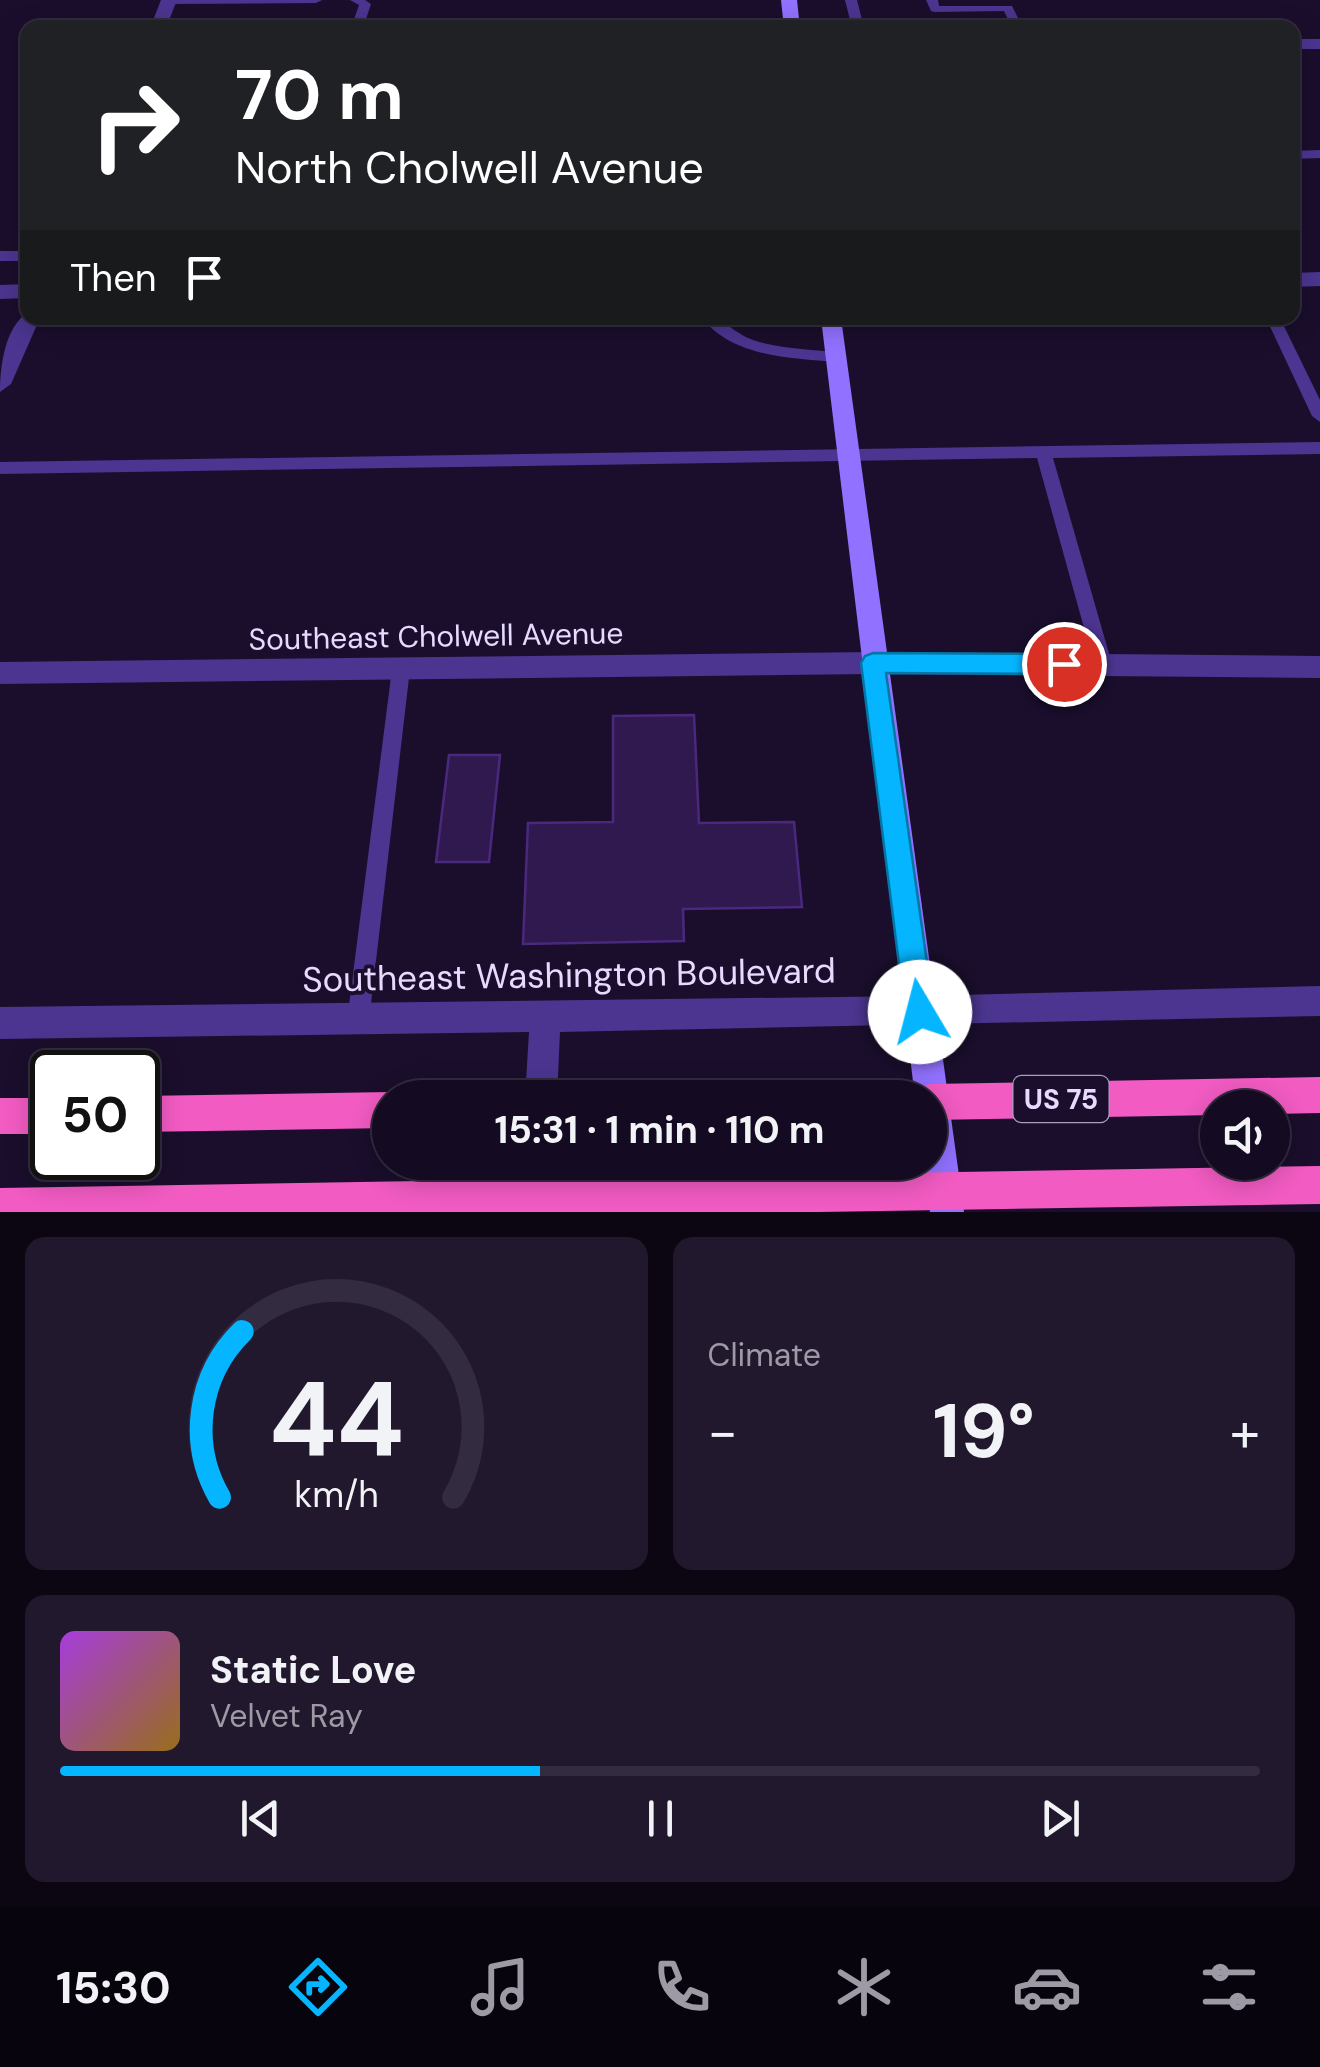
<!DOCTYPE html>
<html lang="en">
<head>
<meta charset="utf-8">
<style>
	:root { --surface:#140a21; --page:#21182e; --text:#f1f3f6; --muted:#9d9aa5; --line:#332b3f; --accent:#06b5ff }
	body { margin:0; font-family:"DM Sans",sans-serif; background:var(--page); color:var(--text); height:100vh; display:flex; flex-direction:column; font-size:38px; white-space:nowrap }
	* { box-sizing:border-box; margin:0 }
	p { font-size:32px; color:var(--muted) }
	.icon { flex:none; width:55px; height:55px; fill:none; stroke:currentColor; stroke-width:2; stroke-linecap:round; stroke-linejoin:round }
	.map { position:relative; height:1212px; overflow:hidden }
	.panel { display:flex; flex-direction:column; gap:25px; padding:25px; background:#0b0612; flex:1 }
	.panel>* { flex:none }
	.guide { position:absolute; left:20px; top:20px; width:1280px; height:305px; border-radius:20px; box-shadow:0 5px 25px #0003,0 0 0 2px var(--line); background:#202124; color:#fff; overflow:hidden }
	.controls { position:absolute; left:1200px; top:1090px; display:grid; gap:20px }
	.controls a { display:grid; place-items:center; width:90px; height:90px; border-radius:50%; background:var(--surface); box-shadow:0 5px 25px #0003,0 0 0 2px var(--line); font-size:50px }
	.speed { position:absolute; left:30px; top:1050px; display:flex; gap:20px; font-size:50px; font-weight:700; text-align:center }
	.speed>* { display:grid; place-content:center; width:130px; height:130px; border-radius:50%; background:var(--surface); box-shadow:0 5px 25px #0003,0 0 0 2px var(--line); line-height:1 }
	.speed .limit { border:5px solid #111; border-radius:15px; background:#fff; color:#111 }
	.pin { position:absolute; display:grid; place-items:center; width:85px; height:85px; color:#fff; margin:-42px; border:5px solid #fff; border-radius:50%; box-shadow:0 2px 10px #0007 }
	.me { position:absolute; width:110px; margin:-55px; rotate:352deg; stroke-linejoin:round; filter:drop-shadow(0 0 8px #0008) }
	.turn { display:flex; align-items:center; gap:35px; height:210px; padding:0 50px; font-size:45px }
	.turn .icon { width:130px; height:130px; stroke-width:2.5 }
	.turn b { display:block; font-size:70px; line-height:85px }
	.then { display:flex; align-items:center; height:95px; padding:0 50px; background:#0003; gap:20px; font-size:38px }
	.big { font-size:75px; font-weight:700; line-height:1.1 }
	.panel .widget { flex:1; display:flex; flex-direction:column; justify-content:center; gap:15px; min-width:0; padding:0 35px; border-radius:20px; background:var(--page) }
	.panel .dial { align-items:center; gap:0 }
	.dial svg { height:260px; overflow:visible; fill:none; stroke:var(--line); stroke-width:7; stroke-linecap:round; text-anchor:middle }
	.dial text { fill:var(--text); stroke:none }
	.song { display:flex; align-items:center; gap:30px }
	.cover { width:120px; height:120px; border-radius:15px; background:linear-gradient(135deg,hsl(280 70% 55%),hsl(40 70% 35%)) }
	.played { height:10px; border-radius:5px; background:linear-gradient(90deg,var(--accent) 40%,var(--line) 40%) }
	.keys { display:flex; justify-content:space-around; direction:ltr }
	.heat { display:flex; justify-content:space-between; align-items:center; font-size:55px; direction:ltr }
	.panel .tiles { flex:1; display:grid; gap:25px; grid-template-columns:1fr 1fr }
	.widget:last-child { grid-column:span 2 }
	.trip { position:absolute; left:372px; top:1080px; width:575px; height:100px; border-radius:50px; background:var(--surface); box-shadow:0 5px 25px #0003,0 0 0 2px var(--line); font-weight:700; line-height:100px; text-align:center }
	.tabs { display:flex; height:160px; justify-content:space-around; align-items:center; background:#08040d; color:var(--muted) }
	.tabs .icon { width:70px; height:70px }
	.tabs .on { color:var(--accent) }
	.tabs b { font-size:45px; color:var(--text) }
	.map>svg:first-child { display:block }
	.building { fill:#2f194f; stroke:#4a287e; stroke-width:2.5 }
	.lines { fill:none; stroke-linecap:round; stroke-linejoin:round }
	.service { fill:#4b3590; fill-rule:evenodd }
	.minor { fill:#4b3590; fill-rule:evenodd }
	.secondary { fill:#9171ff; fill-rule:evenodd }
	.trunk { fill:#f15bc2; fill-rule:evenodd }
	.route { fill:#06b5ff; stroke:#0476a6; stroke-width:2.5 }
	.labels { text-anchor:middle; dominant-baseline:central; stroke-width:8; stroke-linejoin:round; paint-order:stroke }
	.shield { fill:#1a0e2c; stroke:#a99dc0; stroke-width:2.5 }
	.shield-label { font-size:28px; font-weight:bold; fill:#e6daff }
	.street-label { font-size:30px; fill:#e6daff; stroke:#1a0e2c }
	.near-street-label { font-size:35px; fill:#e6daff; stroke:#1a0e2c }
</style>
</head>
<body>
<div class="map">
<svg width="1320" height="1212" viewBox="0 0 1320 1212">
	<rect width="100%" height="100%" fill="#1a0e2c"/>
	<path class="building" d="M694,715L699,823L794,822L802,907L683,909L684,941L523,944L528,823L613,822V716Z
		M449,755H500L489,862H436Z"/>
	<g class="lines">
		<path class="service" d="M164,0H322L316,3L169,4Z
			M350,0H365L371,4L363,28H351L359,5Z
			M845,0H857L864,28H852Z
			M926,0H938L939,6H1012L1023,28H1012L1004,11L935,12L931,11Z
			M1320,150V158L1292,159V151Z
			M0,251H28V261H0Z
			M702,318C724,317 732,332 753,340C780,349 809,349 836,352L843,357L836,362C790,358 733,357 702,318Z
			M1266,318H1280L1320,400V422L1312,416Z
			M1320,442V454L1053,458L1112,664L1109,669L1103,672L1097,669L1094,664L1037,458L0,474V462Z
			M401,661L407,663L410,669L369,1021L366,1029L358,1032L350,1029L347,1021L392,669L395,663Z"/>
		<path class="minor" d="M161,0H177L166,28H150Z
			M1292,39H1320V49H1292Z
			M1320,272V286L1292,287V273Z
			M28,284V298L0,299V285Z
			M28,312V318H40L11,384L0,392C0,366 5,327 28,312Z
			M873,652L1320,656V678L873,674L0,684V662Z
			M1320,986V1016L560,1032L557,1098H525L529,1032L0,1039V1007L919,996Z"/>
		<path class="secondary" d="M781,0H797L800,28H784Z
			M821,318H841L964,1212H930L924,1162H930V1098H915Z"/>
		<path class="trunk" d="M1320,1077V1113L1272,1114V1108H1218V1115L930,1120V1098H914L917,1089L930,1084Z
			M390,1092L403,1098H390V1128L138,1132V1096Z
			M0,1098H52V1134H0Z
			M1320,1166V1204L819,1212H0V1188Z"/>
	</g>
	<path class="route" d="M873,653L1064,654L1073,657L1076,664L1073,671L1064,674L886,673L934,1012L930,1022L920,1026L909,1022L905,1012L861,663L865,656Z"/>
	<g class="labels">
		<rect class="shield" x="1013.5" y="1076" width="95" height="46" rx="8"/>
		<g class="shield-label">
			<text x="1061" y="1099">US 75</text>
		</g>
		<g class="street-label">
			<text transform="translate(436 636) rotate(-1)">Southeast Cholwell Avenue</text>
		</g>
		<g class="near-street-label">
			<text transform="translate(569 975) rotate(-1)">Southeast Washington Boulevard</text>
		</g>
	</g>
</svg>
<div class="controls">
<a><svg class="icon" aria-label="sound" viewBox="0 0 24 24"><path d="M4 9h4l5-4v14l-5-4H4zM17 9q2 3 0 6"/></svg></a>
</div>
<div class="speed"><div class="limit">50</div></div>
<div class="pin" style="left:1064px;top:664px;background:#d93025"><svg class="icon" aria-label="arrive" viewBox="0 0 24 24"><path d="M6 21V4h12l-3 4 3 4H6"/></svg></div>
<svg class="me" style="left:920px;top:1012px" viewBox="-20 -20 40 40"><circle r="19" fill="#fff"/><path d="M0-13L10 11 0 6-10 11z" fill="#06b5ff"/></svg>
<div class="trip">15:31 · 1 min · 110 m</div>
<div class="guide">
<div class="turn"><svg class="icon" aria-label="right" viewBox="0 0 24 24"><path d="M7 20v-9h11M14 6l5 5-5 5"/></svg><div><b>70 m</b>North Cholwell Avenue</div></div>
<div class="then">Then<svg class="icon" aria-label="arrive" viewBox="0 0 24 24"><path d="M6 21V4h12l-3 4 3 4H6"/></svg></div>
</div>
</div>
<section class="panel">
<div class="tiles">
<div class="widget dial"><svg viewBox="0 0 100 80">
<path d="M14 69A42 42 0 1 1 86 69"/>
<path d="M14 69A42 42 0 0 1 21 18" stroke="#06b5ff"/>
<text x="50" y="56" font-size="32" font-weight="700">44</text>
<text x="50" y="72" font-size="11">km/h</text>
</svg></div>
<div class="widget"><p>Climate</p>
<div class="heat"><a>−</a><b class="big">19°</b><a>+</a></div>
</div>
<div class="widget">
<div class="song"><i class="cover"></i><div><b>Static Love</b><p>Velvet Ray</p></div></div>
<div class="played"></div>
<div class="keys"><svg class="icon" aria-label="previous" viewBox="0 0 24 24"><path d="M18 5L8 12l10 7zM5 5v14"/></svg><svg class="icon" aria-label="pause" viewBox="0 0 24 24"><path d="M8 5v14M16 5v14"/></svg><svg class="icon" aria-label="next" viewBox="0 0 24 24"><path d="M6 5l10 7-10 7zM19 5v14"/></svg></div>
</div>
</div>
</section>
<nav class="tabs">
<b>15:30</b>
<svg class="icon on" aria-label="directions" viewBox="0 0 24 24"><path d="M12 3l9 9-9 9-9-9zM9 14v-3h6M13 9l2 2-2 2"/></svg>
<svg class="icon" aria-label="music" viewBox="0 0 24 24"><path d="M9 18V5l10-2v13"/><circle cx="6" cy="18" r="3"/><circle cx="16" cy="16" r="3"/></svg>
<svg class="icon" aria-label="phone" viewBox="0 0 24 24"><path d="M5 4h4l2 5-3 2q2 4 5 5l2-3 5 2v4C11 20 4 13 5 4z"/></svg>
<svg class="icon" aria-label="climate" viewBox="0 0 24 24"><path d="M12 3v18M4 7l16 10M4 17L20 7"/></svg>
<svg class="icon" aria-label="car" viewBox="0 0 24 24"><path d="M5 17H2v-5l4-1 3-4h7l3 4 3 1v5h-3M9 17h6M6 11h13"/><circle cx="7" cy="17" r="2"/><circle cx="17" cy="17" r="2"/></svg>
<svg class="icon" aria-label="filters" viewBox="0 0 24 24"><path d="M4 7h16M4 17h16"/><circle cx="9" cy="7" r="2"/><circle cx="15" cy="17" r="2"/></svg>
</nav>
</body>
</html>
